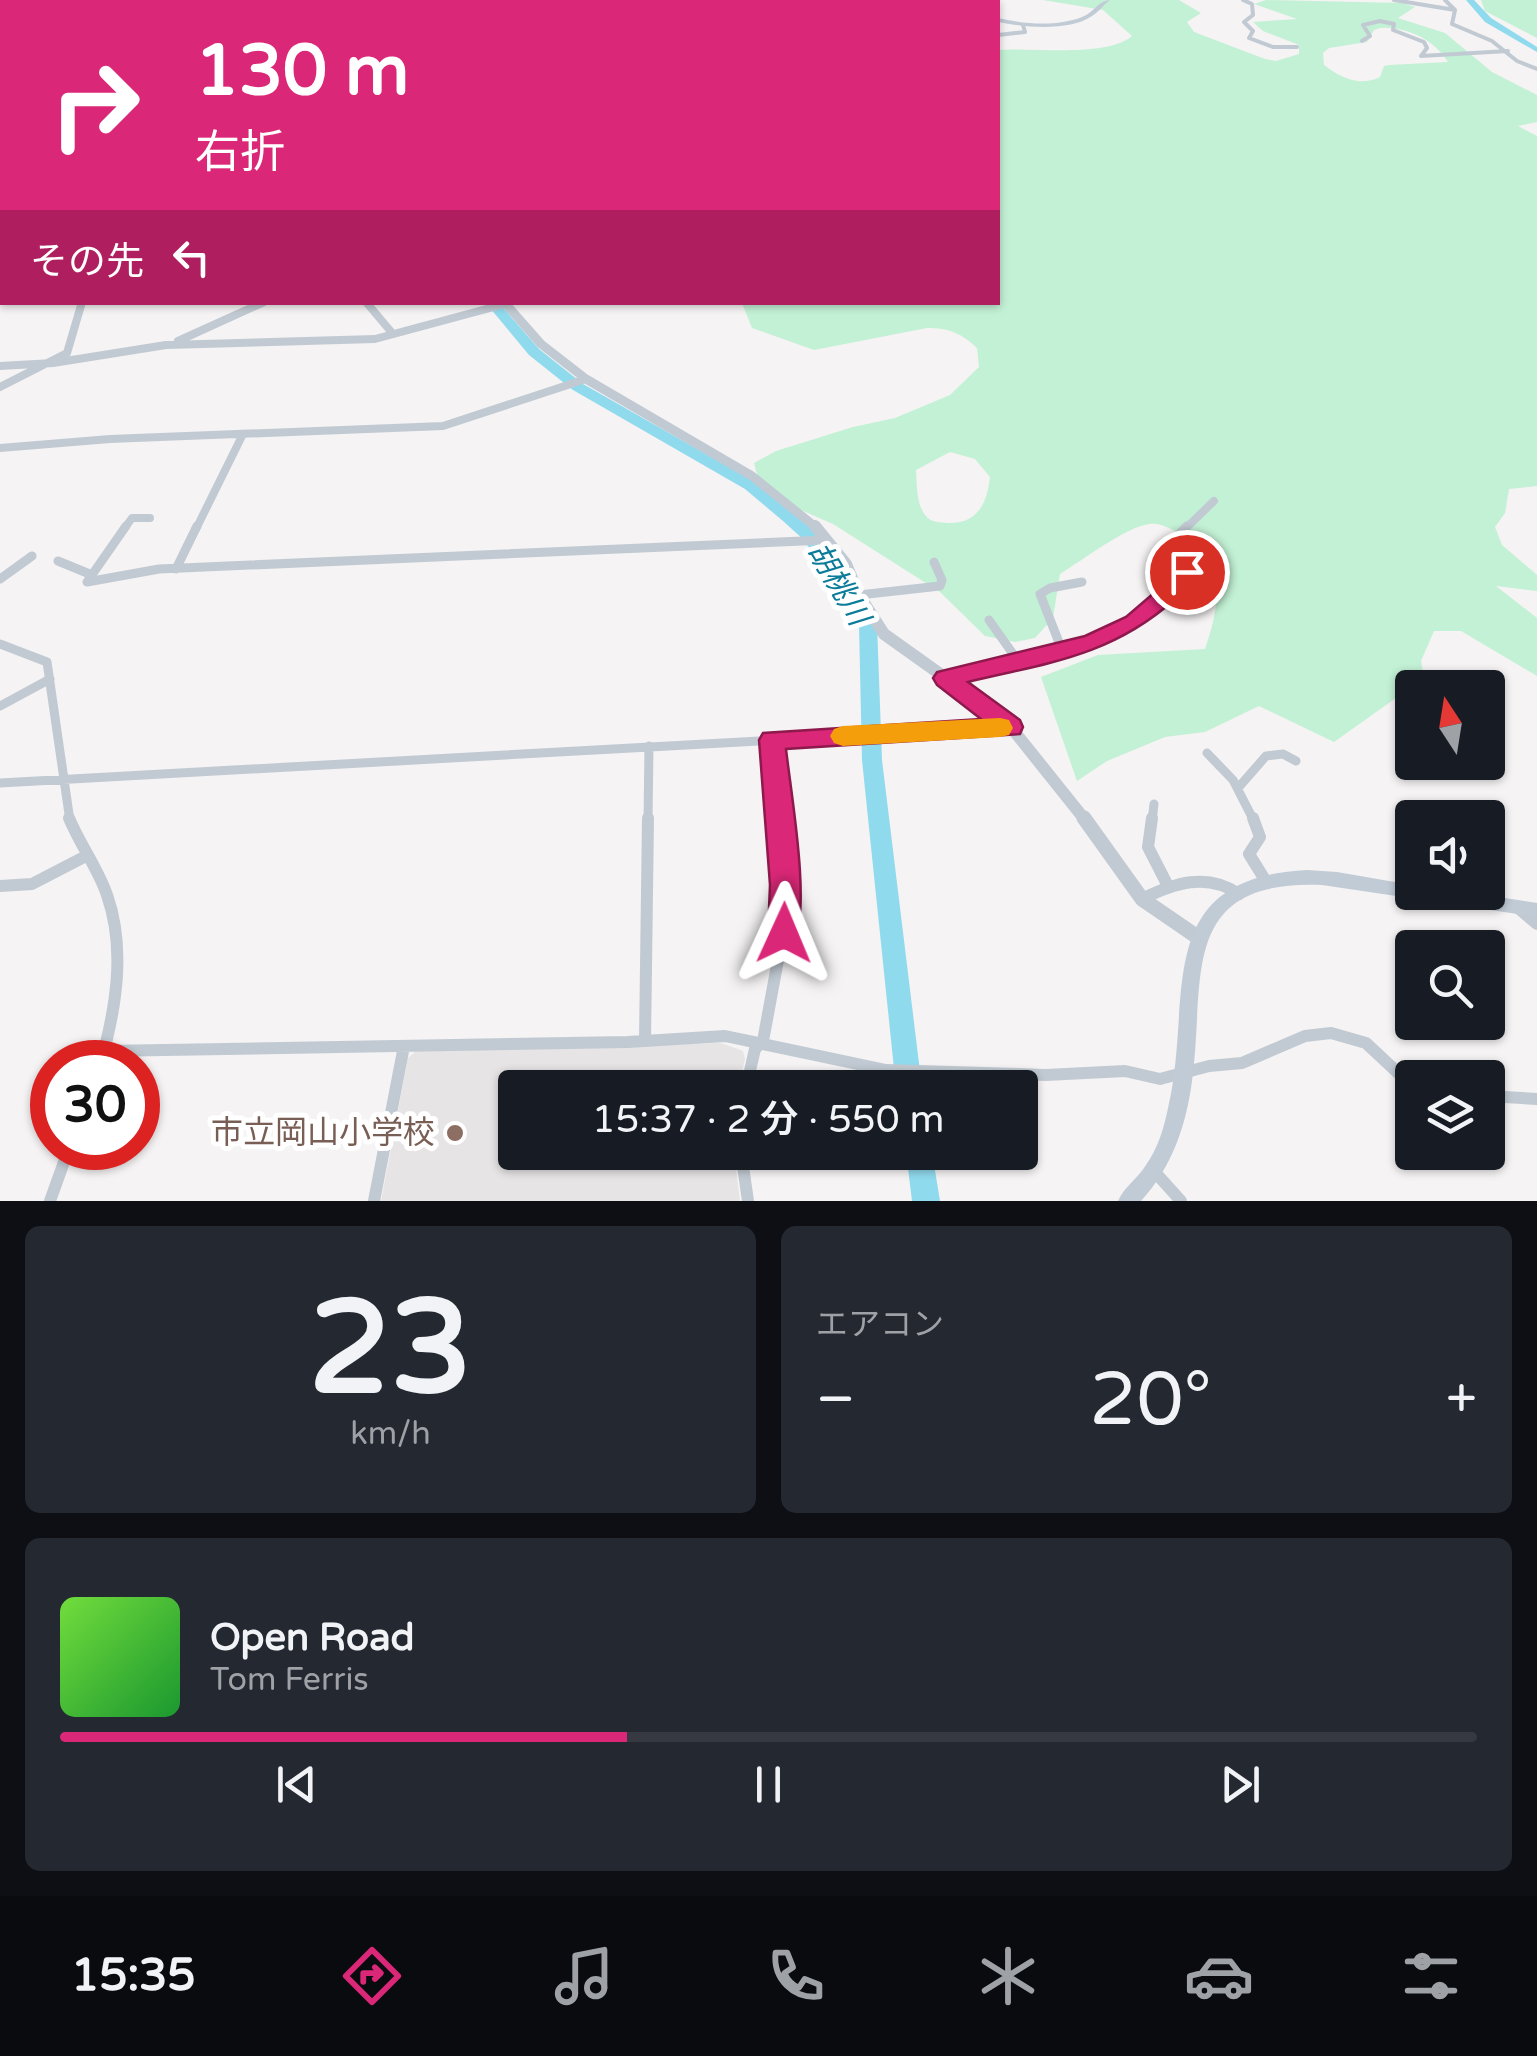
<!DOCTYPE html>
<html lang="ja">
<head>
<meta charset="utf-8">
<style>
	:root { --surface:#171b24; --page:#242831; --text:#f1f3f6; --muted:#9ea1a6; --line:#363941; --accent:#db2777 }
	body { margin:0; font-family:"Varela Round","Noto Sans JP",sans-serif; background:var(--page); color:var(--text); height:100vh; display:flex; flex-direction:column; font-size:38px; white-space:nowrap }
	* { box-sizing:border-box; margin:0 }
	p { font-size:32px; color:var(--muted) }
	.icon { flex:none; width:55px; height:55px; fill:none; stroke:currentColor; stroke-width:2; stroke-linecap:round; stroke-linejoin:round }
	.map { position:relative; height:1201px; overflow:hidden }
	.panel { display:flex; flex-direction:column; gap:25px; padding:25px; background:#0d0f14; flex:1 }
	.panel>* { flex:none }
	.guide { position:absolute; left:0px; top:0px; width:1000px; height:305px; box-shadow:0 2px 8px #0004; background:#db2777; color:#fff; overflow:hidden }
	.needle { width:65px; rotate:348deg }
	.buttons { position:absolute; left:1395px; top:670px; display:grid; gap:20px }
	.buttons a { display:grid; place-items:center; width:110px; height:110px; border-radius:10px; background:var(--surface); box-shadow:0 2px 8px #0004; font-size:50px }
	.speed { position:absolute; left:30px; top:1040px; display:flex; gap:20px; font-size:50px; font-weight:700; text-align:center }
	.speed>* { display:grid; place-content:center; width:130px; height:130px; border-radius:50%; background:var(--surface); box-shadow:0 2px 8px #0004; line-height:1 }
	.speed .limit { border:15px solid #d22; background:#fff; color:#111 }
	.pin { position:absolute; display:grid; place-items:center; width:85px; height:85px; color:#fff; margin:-42px; border:5px solid #fff; border-radius:50%; box-shadow:0 2px 10px #0007 }
	.me { position:absolute; width:110px; margin:-55px; rotate:1deg; stroke-linejoin:round; filter:drop-shadow(0 0 8px #0008) }
	.turn { display:flex; align-items:center; gap:35px; height:210px; padding:0 30px; font-size:45px }
	.turn .icon { width:130px; height:130px; stroke-width:2.5 }
	.turn b { display:block; font-size:70px; line-height:85px }
	.then { display:flex; align-items:center; height:95px; padding:0 30px; background:#0003; gap:20px; font-size:38px }
	.big { font-size:75px; font-weight:600; line-height:1.1 }
	.panel .tile { flex:1; display:flex; flex-direction:column; justify-content:center; gap:15px; min-width:0; padding:0 35px; border-radius:15px; background:var(--page) }
	.panel .dial { align-items:center; gap:0 }
	.dial b { font-size:130px; line-height:1 }
	.song { display:flex; align-items:center; gap:30px }
	.cover { width:120px; height:120px; border-radius:15px; background:linear-gradient(135deg,hsl(100 70% 55%),hsl(130 70% 35%)) }
	.played { height:10px; border-radius:5px; background:linear-gradient(90deg,var(--accent) 40%,var(--line) 40%) }
	.keys { display:flex; justify-content:space-around; direction:ltr }
	.heat { display:flex; justify-content:space-between; align-items:center; font-size:55px; direction:ltr }
	.panel .tiles { flex:1; display:grid; gap:25px; grid-template-columns:1fr 1fr }
	.tile:last-child { grid-column:span 2 }
	.trip { position:absolute; left:498px; top:1070px; width:540px; height:100px; border-radius:10px; background:var(--surface); box-shadow:0 2px 8px #0004; font-weight:600; line-height:100px; text-align:center }
	.tab-bar { display:flex; height:160px; justify-content:space-around; align-items:center; background:#090b0e; color:var(--muted) }
	.tab-bar .icon { width:70px; height:70px }
	.tab-bar .selected { color:var(--accent) }
	.tab-bar b { font-size:45px; color:var(--text) }
	.map>svg:first-child { display:block }
	.education { fill:#e6e4e5 }
	.green { fill:#c3f1d5; fill-rule:evenodd }
	.lines { fill:none; stroke-linecap:round; stroke-linejoin:round }
	.river { fill:#90daee; fill-rule:evenodd }
	.minor-far4 { stroke:#c1cad2; stroke-width:4 }
	.minor-far3 { stroke:#c1cad2; stroke-width:5 }
	.minor-far2 { stroke:#c1cad2; stroke-width:8 }
	.minor-far1 { stroke:#c1cad2; stroke-width:9 }
	.minor { stroke:#c1cad2; stroke-width:12 }
	.tertiary-far3 { stroke:#c1cad2; stroke-width:5 }
	.tertiary-far2 { stroke:#c1cad2; stroke-width:9 }
	.tertiary-far1 { stroke:#c1cad2; stroke-width:12 }
	.tertiary { stroke:#c1cad2; stroke-width:15 }
	.secondary { fill:#c1cbd6; fill-rule:evenodd }
	.primary { fill:#b3c2d1; fill-rule:evenodd }
	.route { fill:#db2777; stroke:#8e194d; stroke-width:2.5 }
	.slow { fill:#f59e0b }
	.education-dot { fill:#8d6e63; stroke:#fff; stroke-width:4 }
	.labels { text-anchor:middle; dominant-baseline:central; stroke-width:10; stroke-linejoin:round; paint-order:stroke }
	.water-label { font-size:30px; font-style:italic; fill:#0c7c9b; stroke:#fff }
	.near-education-label { font-size:32px; fill:#785e54; stroke:#fff; text-anchor:end }
</style>
</head>
<body>
<div class="map">
<svg width="1537" height="1201" viewBox="0 0 1537 1201">
	<rect width="100%" height="100%" fill="#f5f3f3"/>
	<path class="education" d="M721,1043L743,1051L745,1059L738,1087L515,1088V1152L734,1153L740,1201H381L408,1058L416,1051Z"/>
	<path class="green" d="M1043,0H1179L1201,13L1187,22L1194,32L1265,59L1276,61L1299,54V45L1263,31L1253,22L1297,19L1254,4L1266,0L1402,3L1415,7L1398,18L1445,33L1492,72L1537,95V122L1518,126L1537,136V486L1509,489L1505,513L1495,527L1502,545L1537,575V591L1496,586L1537,618V676L1461,631H1434L1421,661L1424,678L1334,742L1259,706L1205,732L1165,737L1107,761L1077,781L1041,677L1098,655L1205,649C1219,608 1228,564 1185,537C1174,531 1162,522 1149,524C1126,527 1081,561 1060,574L1053,618L1035,638L1015,642L985,636L940,592L833,524L762,493L754,463L776,451L853,427L895,418L950,395L979,367L977,348C961,333 949,328 927,328L814,350L752,328L742,303L998,302V50C1032,47 1107,58 1132,36L1103,10ZM1380,28C1406,26 1435,40 1448,62L1389,65L1384,66L1380,77C1360,87 1341,78 1324,65L1323,53L1329,48L1367,42L1374,30ZM950,452L975,459L990,477C987,503 978,524 948,523C941,522 931,523 926,516C916,505 917,484 916,470Z
		M1481,0H1537V38L1485,11Z"/>
	<g class="lines">
		<path class="river" d="M1466,0H1474L1491,18L1537,47V52L1485,22Z
			M485,302H498L539,349L583,384L757,483L795,513L816,532L877,624L882,760L922,1088H896L862,760L859,624L804,540L783,521L745,489L573,390L529,355Z
			M906,1152H932L940,1201H912Z"/>
		<path class="minor-far4" d="M1243,0L1252,4L1253,15L1244,22L1253,31L1249,38L1273,47H1297
			M1394,0L1455,10
			M1445,0L1455,10
			M10,2L20,0
			M90,2L99,0
			M169,2L178,0
			M264,2L298,0
			M944,2L953,0
			M1455,10L1452,24L1492,41L1517,61L1537,69
			M998,35L1025,32L1023,25
			M1362,41L1370,36L1363,25L1380,21L1394,24L1393,30L1424,42L1427,48L1421,56L1508,51"/>
		<path class="minor-far3" d="M258,305L264,302"/>
		<path class="minor-far2" d="M366,302L393,334
			M178,341L264,302
			M0,366L53,363L166,345L375,339L505,304
			M0,387L67,353L82,302
			M0,448L110,439L443,426L586,379
			M124,529L132,518H150
			M196,529L243,434
			M1185,529L1214,501"/>
		<path class="minor-far1" d="M126,526L87,582L159,569L827,540
			M58,561L92,575
			M176,569L197,526
			M0,579L32,556
			M859,595L940,586L942,580L934,562
			M989,620L1018,661
			M0,644L47,662L70,821
			M1062,650L1040,594L1050,588L1082,582
			M945,678L1087,645L1134,623L1186,578L1181,532L1187,526
			M0,706L50,679
			M772,740L779,821
			M1207,753L1233,780L1254,821
			M0,783L1010,727
			M1238,788L1266,756L1283,754L1296,761
			M648,821L649,746
			M1152,821L1154,804"/>
		<path class="minor" d="M69,818C80,845 98,868 107,895C126,949 116,1008 101,1062
			M1152,818L1148,847L1168,886
			M1253,818L1260,837L1249,854L1267,883
			M0,886L32,884L86,856
			M1142,899C1174,883 1207,872 1239,894
			M1518,908L1537,924
			M645,1041L648,818
			M104,1051L628,1042L725,1036L886,1070L1046,1075L1125,1071L1160,1079L1209,1066L1242,1063L1305,1036L1331,1033L1366,1043L1412,1086
			M746,1088L755,1049L763,1041L783,933L785,895L779,818
			M1488,1096L1537,1099
			M741,1152L748,1201
			M1154,1171L1181,1201
			M50,1201L69,1148
			M374,1201L404,1046"/>
		<path class="tertiary-far3" d="M112,0L123,2
			M580,2L588,0"/>
		<path class="tertiary-far2" d="M504,302L541,344L586,379L752,476L818,529"/>
		<path class="tertiary-far1" d="M815,526L846,564L859,595L884,634L1006,721L1086,821"/>
		<path class="tertiary" d="M1084,818L1142,899L1196,936"/>
		<path class="secondary" d="M1110,0C1103,5 1099,12 1092,16C1069,32 1023,27 998,22V18C1024,24 1057,27 1082,17C1095,12 1096,2 1110,0Z
			M1307,870L1337,872L1412,885V892H1466L1537,903V917L1322,885C1176,879 1206,980 1192,1081C1186,1126 1172,1167 1141,1201H1118C1124,1187 1138,1178 1146,1165C1158,1148 1164,1128 1168,1108C1194,1000 1148,878 1307,870Z"/>
		<path class="primary" d="M0,118H2V123H0Z"/>
	</g>
	<path class="route" d="M1187,564L1198,572C1194,585 1184,592 1174,600C1111,656 1047,663 968,682L1020,720L1023,727L1020,734L786,749C791,794 811,905 794,943L784,947L773,943L768,933L770,885L759,740L763,733L981,719L937,685L933,678L937,672L1085,636L1126,617L1175,575L1179,566Z"/>
	<path class="slow" d="M1000,718L1009,720L1013,728L1009,735L1000,737L843,746L834,743L830,736L834,729L843,726Z"/>
	<circle class="education-dot" cx="455" cy="1133" r="10"/>
	<g class="labels">
		<g class="water-label">
			<text transform="translate(838 584) rotate(59)">胡桃川</text>
		</g>
		<g class="near-education-label">
			<text x="435" y="1133">市立岡山小学校</text>
		</g>
	</g>
</svg>
<div class="buttons">
<a><svg class="needle" viewBox="-14 -14 28 28"><path d="M0-13l5 13h-10z" fill="#e53935"/><path d="M0 13l5-13h-10z" fill="#9ea1a6"/></svg></a>
<a><svg class="icon" aria-label="sound" viewBox="0 0 24 24"><path d="M4 9h4l5-4v14l-5-4H4zM17 9q2 3 0 6"/></svg></a>
<a><svg class="icon" aria-label="search" viewBox="0 0 24 24"><circle cx="10" cy="10" r="6"/><path d="M15 15l6 6"/></svg></a>
<a><svg class="icon" aria-label="layers" viewBox="0 0 24 24"><path d="M12 4l9 5-9 5-9-5zM3 14l9 5 9-5"/></svg></a>
</div>
<div class="speed"><div class="limit">30</div></div>
<div class="pin" style="left:1187px;top:572px;background:#d93025"><svg class="icon" aria-label="arrive" viewBox="0 0 24 24"><path d="M6 21V4h12l-3 4 3 4H6"/></svg></div>
<svg class="me" style="left:784px;top:933px" viewBox="-20 -20 40 40"><path d="M0-17L14 15 0 8-14 15z" fill="#db2777" stroke="#fff" stroke-width="4"/></svg>
<div class="trip">15:37 · 2 分 · 550 m</div>
<div class="guide">
<div class="turn"><svg class="icon" aria-label="right" viewBox="0 0 24 24"><path d="M7 20v-9h11M14 6l5 5-5 5"/></svg><div><b>130 m</b>右折</div></div>
<div class="then">その先<svg class="icon" aria-label="left" viewBox="0 0 24 24"><path d="M17 20v-9H6M10 6l-5 5 5 5"/></svg></div>
</div>
</div>
<section class="panel">
<div class="tiles">
<div class="tile dial"><b>23</b><p>km/h</p></div>
<div class="tile"><p>エアコン</p>
<div class="heat"><a>−</a><b class="big">20°</b><a>+</a></div>
</div>
<div class="tile">
<div class="song"><i class="cover"></i><div><b>Open Road</b><p>Tom Ferris</p></div></div>
<div class="played"></div>
<div class="keys"><svg class="icon" aria-label="previous" viewBox="0 0 24 24"><path d="M18 5L8 12l10 7zM5 5v14"/></svg><svg class="icon" aria-label="pause" viewBox="0 0 24 24"><path d="M8 5v14M16 5v14"/></svg><svg class="icon" aria-label="next" viewBox="0 0 24 24"><path d="M6 5l10 7-10 7zM19 5v14"/></svg></div>
</div>
</div>
</section>
<nav class="tab-bar">
<b>15:35</b>
<svg class="icon selected" aria-label="directions" viewBox="0 0 24 24"><path d="M12 3l9 9-9 9-9-9zM9 14v-3h6M13 9l2 2-2 2"/></svg>
<svg class="icon" aria-label="music" viewBox="0 0 24 24"><path d="M9 18V5l10-2v13"/><circle cx="6" cy="18" r="3"/><circle cx="16" cy="16" r="3"/></svg>
<svg class="icon" aria-label="phone" viewBox="0 0 24 24"><path d="M5 4h4l2 5-3 2q2 4 5 5l2-3 5 2v4C11 20 4 13 5 4z"/></svg>
<svg class="icon" aria-label="climate" viewBox="0 0 24 24"><path d="M12 3v18M4 7l16 10M4 17L20 7"/></svg>
<svg class="icon" aria-label="car" viewBox="0 0 24 24"><path d="M5 17H2v-5l4-1 3-4h7l3 4 3 1v5h-3M9 17h6M6 11h13"/><circle cx="7" cy="17" r="2"/><circle cx="17" cy="17" r="2"/></svg>
<svg class="icon" aria-label="filters" viewBox="0 0 24 24"><path d="M4 7h16M4 17h16"/><circle cx="9" cy="7" r="2"/><circle cx="15" cy="17" r="2"/></svg>
</nav>
</body>
</html>
